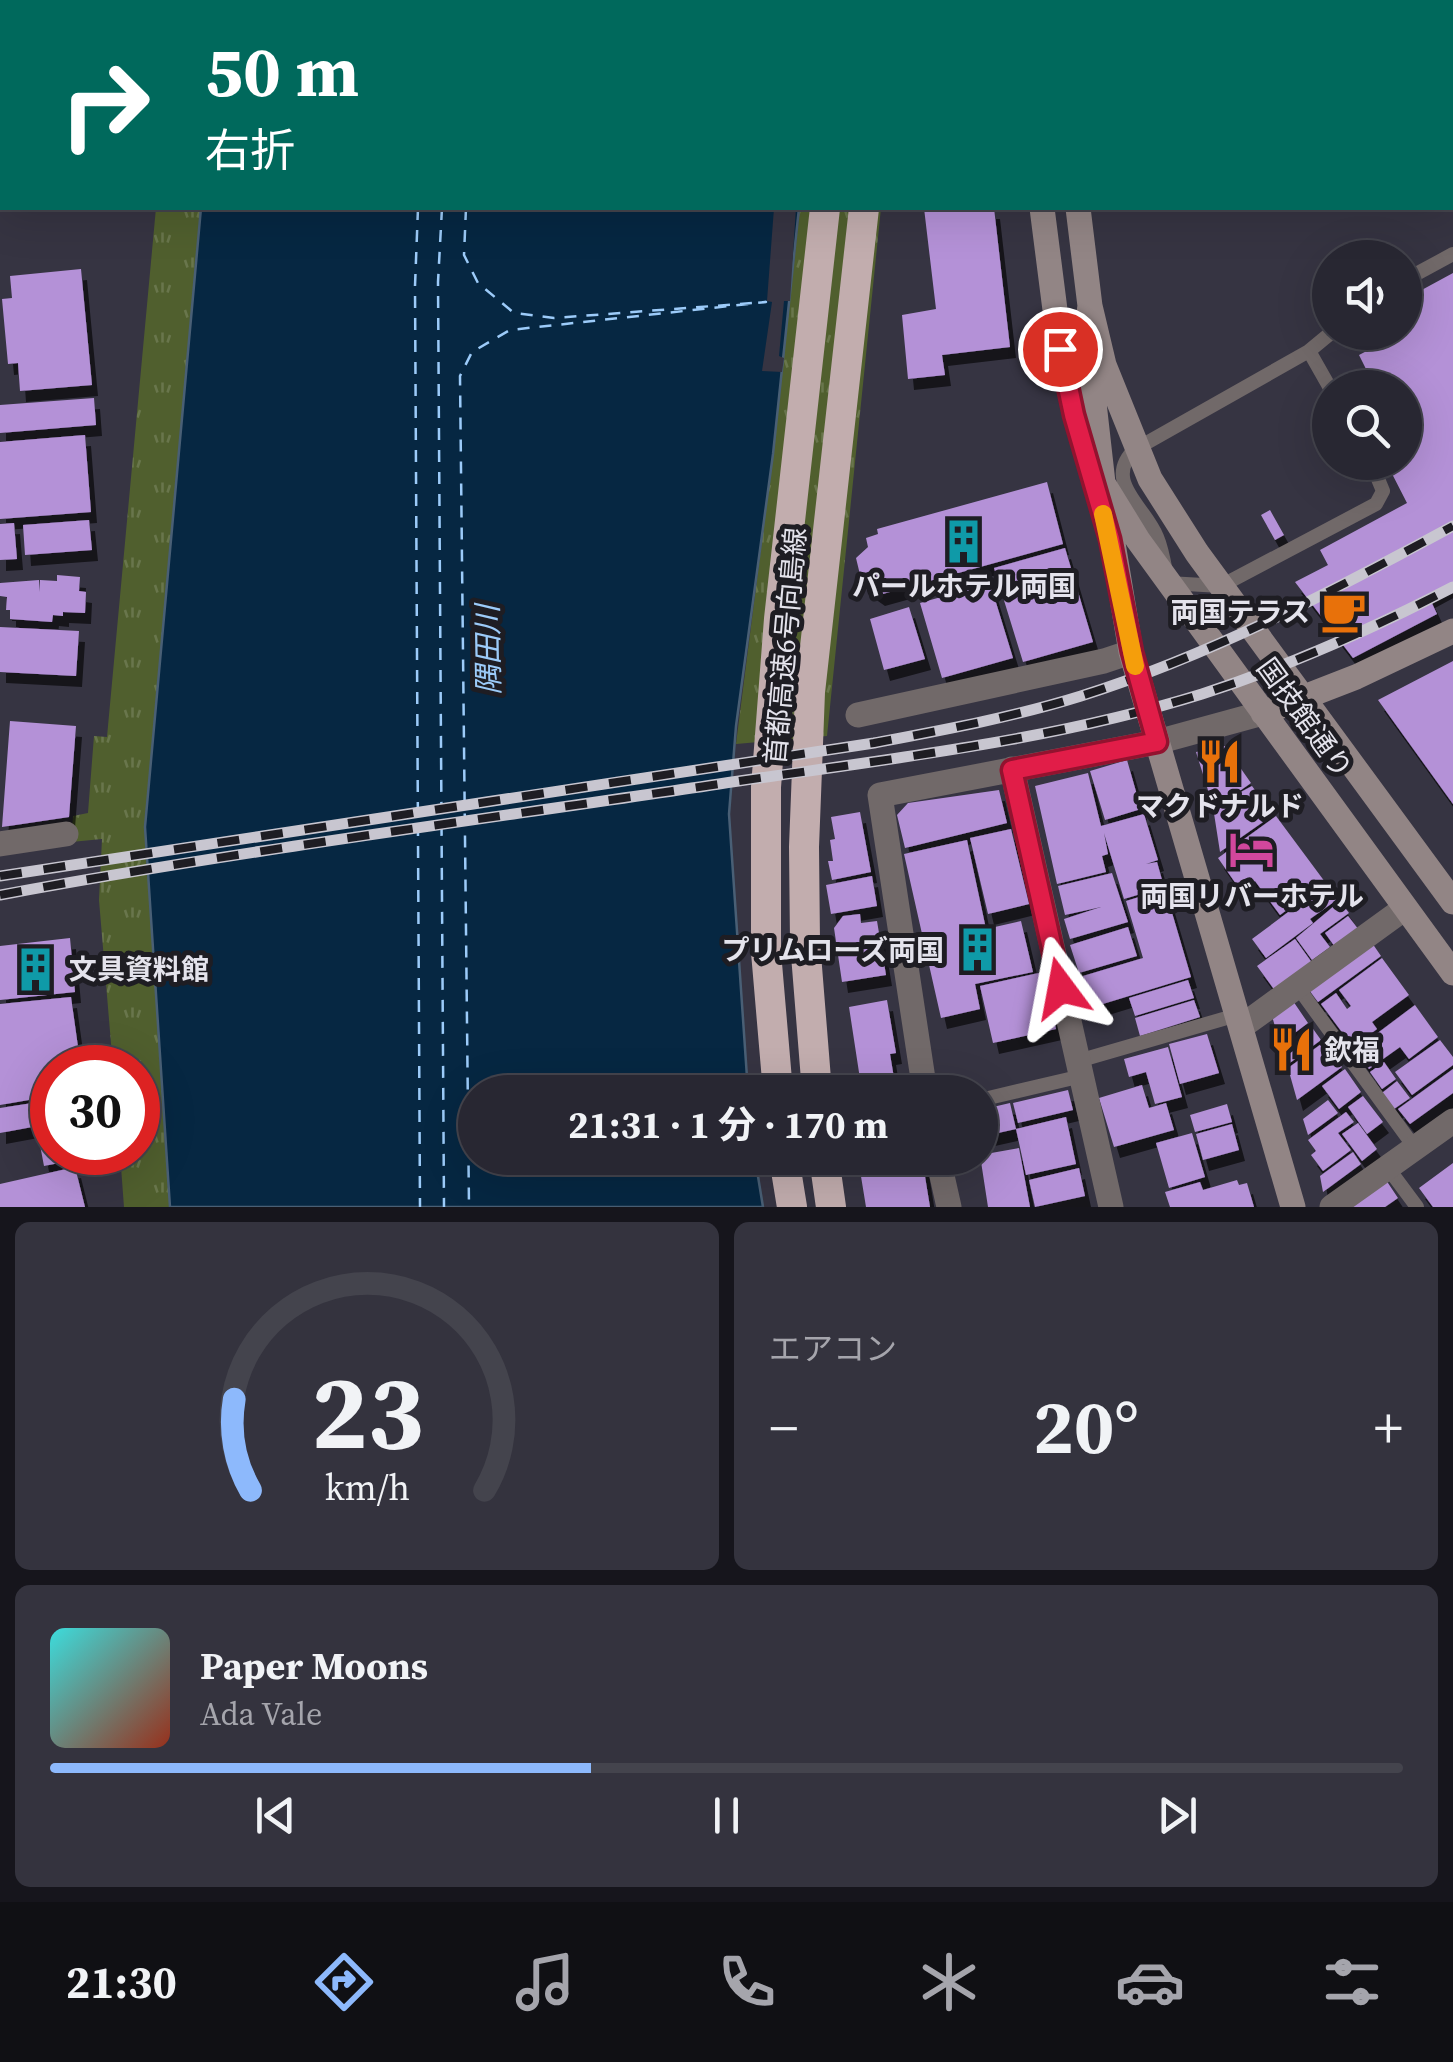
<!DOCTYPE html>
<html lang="ja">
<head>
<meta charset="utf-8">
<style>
	:root { --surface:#282732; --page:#34333e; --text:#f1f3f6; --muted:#a5a5ac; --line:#44444d; --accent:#8db9fc }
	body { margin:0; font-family:"Source Serif 4","Noto Sans JP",serif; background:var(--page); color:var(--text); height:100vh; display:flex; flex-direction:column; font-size:38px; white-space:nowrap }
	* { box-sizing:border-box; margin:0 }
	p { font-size:32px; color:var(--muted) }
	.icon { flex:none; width:55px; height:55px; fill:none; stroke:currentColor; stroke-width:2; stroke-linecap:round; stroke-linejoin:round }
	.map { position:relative; height:1207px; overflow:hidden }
	.drawer { display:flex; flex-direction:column; gap:15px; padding:15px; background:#16151c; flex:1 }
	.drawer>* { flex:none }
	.banner { position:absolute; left:0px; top:0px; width:1455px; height:210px; box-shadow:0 10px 40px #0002,0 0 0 2px var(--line); background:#00695c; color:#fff; overflow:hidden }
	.buttons { position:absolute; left:1312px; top:240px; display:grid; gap:20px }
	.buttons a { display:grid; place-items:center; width:110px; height:110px; border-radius:50%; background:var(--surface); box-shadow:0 10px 40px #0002,0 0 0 2px var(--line); font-size:50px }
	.speed { position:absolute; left:30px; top:1045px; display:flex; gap:20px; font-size:50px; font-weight:700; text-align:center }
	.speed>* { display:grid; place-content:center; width:130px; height:130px; border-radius:50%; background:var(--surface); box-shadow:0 10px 40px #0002,0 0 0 2px var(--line); line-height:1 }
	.speed .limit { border:15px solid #d22; background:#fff; color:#111 }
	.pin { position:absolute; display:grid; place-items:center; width:85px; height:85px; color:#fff; margin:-42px; border:5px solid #fff; border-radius:50%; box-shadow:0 2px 10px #0007 }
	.me { position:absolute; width:110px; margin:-55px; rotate:347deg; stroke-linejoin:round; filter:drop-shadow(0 0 8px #0008) }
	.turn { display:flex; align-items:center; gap:35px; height:210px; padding:0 40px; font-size:45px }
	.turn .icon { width:130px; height:130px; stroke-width:2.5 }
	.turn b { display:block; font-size:70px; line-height:85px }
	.big { font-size:75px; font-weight:700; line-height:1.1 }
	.drawer .tile { flex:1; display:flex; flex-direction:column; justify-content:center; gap:15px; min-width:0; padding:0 35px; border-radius:15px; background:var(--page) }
	.drawer .dial { align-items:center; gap:0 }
	.dial svg { height:260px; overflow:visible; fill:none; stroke:var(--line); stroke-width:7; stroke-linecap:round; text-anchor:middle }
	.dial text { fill:var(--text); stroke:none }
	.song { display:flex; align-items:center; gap:30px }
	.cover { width:120px; height:120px; border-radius:15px; background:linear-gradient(135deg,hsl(180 70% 55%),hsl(10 70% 35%)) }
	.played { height:10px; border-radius:5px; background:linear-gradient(90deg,var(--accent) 40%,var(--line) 40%) }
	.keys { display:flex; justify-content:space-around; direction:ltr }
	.heat { display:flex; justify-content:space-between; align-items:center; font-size:55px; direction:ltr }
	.drawer .tiles { flex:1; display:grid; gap:15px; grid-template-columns:1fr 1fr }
	.tile:last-child { grid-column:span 2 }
	.trip { position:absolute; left:458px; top:1075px; width:540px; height:100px; border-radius:50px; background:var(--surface); box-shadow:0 10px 40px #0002,0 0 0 2px var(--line); font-weight:700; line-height:100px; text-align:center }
	.dock { display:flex; height:160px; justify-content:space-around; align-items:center; background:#101014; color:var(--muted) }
	.dock .icon { width:70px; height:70px }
	.dock .on { color:var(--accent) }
	.dock b { font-size:45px; color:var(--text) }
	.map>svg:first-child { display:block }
	.park { fill:url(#park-tufts) }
	.water { fill:#062742; stroke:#495f75; stroke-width:2.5 }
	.pier { fill:#363442 }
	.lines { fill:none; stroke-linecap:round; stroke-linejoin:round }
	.ferry { stroke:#9ccbf9; stroke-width:2.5; stroke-dasharray:12 10; stroke-linecap:butt }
	.building { fill:#b491d7; filter:url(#shadow) }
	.lane { stroke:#716969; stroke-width:14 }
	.street { stroke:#716969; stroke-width:25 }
	.secondary { stroke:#928585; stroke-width:25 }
	.highway { stroke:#c2adae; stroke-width:30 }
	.rail-casing { stroke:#c8c6d0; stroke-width:11 }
	.rail { stroke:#1e1d23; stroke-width:8; stroke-dasharray:22; stroke-linecap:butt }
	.route-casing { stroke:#92132f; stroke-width:25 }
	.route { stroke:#e11d48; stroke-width:18 }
	.slow { stroke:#f59e0b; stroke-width:18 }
	.labels { text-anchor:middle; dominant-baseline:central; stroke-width:10; stroke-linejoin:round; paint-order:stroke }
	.poi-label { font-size:28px; font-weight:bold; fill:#e4e3ec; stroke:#1e1d23 }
	.street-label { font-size:28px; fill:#e4e3ec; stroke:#1e1d23 }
	.water-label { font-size:30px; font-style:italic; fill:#9ccbf9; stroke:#1e1d23 }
</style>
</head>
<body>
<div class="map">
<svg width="1453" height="1207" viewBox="0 0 1453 1207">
	<defs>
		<pattern id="park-tufts" width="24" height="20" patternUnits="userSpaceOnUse" patternTransform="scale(2.5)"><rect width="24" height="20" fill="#505f2e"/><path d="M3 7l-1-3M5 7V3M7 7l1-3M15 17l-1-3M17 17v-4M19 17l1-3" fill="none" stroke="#69764c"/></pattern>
		<filter id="shadow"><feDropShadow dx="6" dy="11" stdDeviation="0" flood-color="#0009"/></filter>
	</defs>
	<rect width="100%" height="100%" fill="#363442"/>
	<path class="park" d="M156,208H201L145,827L170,1207H124L120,1153L138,1152V1068L113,1067L99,900L102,839L71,842L73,816L88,813L94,736L107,737Z
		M800,208H881L827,736L736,744L773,454Z"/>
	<path class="water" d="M220,0H812L220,2Z
		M201,208H799L773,454L736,726L729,814L748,1092H475V1158H755L763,1207H170L145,827Z"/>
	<path class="pier" d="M774,208H796L790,301H784L779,356L784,358L782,372L762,371L772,302L767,301Z"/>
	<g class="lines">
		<path class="ferry" d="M427,2V0
			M451,2V0
			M473,2L474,0
			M418,208L415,286L420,1207
			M442,208L438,282L444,1207
			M466,208L464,255L478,283L514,313L554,318L766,302L510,330L472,352L460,376L469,1207"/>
	</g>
	<path class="building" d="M924,208H994L1010,347L942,355L945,375L908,379L902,315L936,309Z
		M81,269L92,385L20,391L18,363L8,364L2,299L12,298L10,276Z
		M1453,273V584L1429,597L1437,614L1353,658L1295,582L1328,565L1320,550L1407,503L1386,462H1405V388H1346L1344,384L1367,371L1359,355L1384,342L1379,332H1405V293L1415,288L1418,292Z
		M94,398L96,425L0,433V405Z
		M85,435L91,512L0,519V442Z
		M1047,482L1063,544L879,595L862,583L856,558L868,547L866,538L878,534L877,529Z
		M1270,510L1284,535L1275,540L1261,515Z
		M89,520L92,550L25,555L23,525Z
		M14,523L17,559L0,560V524Z
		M1065,548L1093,642L1023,662L994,568Z
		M57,575L80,577L79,591L86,592L85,613L63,612V616L53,615L52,622L10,619V610H6L7,597L0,596V583L39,580V592L40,580L57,581Z
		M990,583L1013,658L942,678L920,603Z
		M909,607L925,659L884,670L870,619Z
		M0,627L79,631L76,676L0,672Z
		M1453,661V804L1378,700Z
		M10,721L76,726L69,817L2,827Z
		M1225,746L1251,783L1231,797L1212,803L1196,752Z
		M1127,760L1141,809L1105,820L1090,771Z
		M1088,773L1101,826L1144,814L1158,860L1146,864L1157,862L1164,887L1124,899L1104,833L1108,854L1102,856L1106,872L1057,884L1035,786Z
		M1252,786L1273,815L1220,852L1213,807Z
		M999,790L1007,823L905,848L897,815L908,803Z
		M860,812L871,872L832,880L828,861H833L830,840L835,839L831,817Z
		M1276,816L1325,882L1280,915L1255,881L1241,891L1218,858Z
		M1011,829L1029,904L988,914L970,838Z
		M967,840L986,929L1021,921L1033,972L975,984L980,1009L941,1018L904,854Z
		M1112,873L1128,922L1070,939L1064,919L1101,907L1065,915L1058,886Z
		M872,876L877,906L831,914L826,885Z
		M1326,884L1338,899L1310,919L1313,923L1266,958L1252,939Z
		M1165,889L1191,977L1093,1007L1083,976L1143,958L1126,901Z
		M1340,901L1349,913L1320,934L1330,947L1312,960L1296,938Z
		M860,914L861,923L877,921L886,975L842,982L834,928L843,916Z
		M1348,916L1359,930L1335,947L1325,933Z
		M1128,927L1137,956L1079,973L1070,945Z
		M70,938L75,992L0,1000V946Z
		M1295,939L1313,964L1276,992L1257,966Z
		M1370,940L1381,956L1318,1002L1306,986Z
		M1382,958L1409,995L1372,1022L1377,1029L1353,1047L1321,1004L1336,993L1347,1009L1351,1006L1339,990Z
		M1043,972L1056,1029L993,1043L980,986Z
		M1188,980L1194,998L1135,1016L1129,998Z
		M71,997L81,1068H52V1096L0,1105V1004Z
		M887,1000L896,1053L890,1054L895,1084H901L903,1092H862L849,1007Z
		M1194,1000L1200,1017L1140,1036L1135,1018Z
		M1293,1001L1308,1023L1280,1044L1272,1016Z
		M1415,1005L1438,1037L1409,1059L1400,1047L1369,1069L1355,1050Z
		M1311,1026L1321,1040L1287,1065L1282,1048Z
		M1207,1034L1219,1073L1180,1084L1169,1044Z
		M1440,1040L1453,1057V1065L1412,1095L1395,1072Z
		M1324,1042L1342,1067L1297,1100L1288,1068Z
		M1168,1047L1182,1097L1155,1104L1146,1072L1129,1077L1124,1059Z
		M1384,1062L1396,1079L1382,1089L1370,1072Z
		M1345,1069L1361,1092L1339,1109L1322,1086Z
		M1453,1069V1093L1410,1124L1398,1109Z
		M1397,1081L1410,1098L1394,1109L1382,1093Z
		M1142,1085L1149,1108L1166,1103L1174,1130L1114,1147L1099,1098Z
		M1068,1090L1073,1110L1018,1123L1013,1103Z
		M1363,1096L1383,1122L1367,1134L1348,1107Z
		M1328,1100L1338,1113L1308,1135L1303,1119Z
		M39,1102L43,1125L0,1133V1108Z
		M1010,1103L1016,1129L980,1137V1110Z
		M1227,1104L1232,1122L1195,1132L1190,1115Z
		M1346,1112L1354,1122L1338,1133L1351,1150L1323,1171L1311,1155L1316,1151L1308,1140Z
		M1066,1117L1076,1164L1026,1175L1016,1129Z
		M1358,1123L1377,1149L1362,1161L1342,1134Z
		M1232,1124L1239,1150L1203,1160L1196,1134Z
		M52,1126V1152H83L84,1158L44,1166L37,1129Z
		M1192,1133L1205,1177L1169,1188L1156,1143Z
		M1019,1148L1030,1207H988L980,1155Z
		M1353,1152L1361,1164L1323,1192L1320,1176Z
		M858,1158H922L930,1207H866Z
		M1453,1163V1207H1433L1419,1188Z
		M75,1167L85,1207H0V1184Z
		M1079,1168L1085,1196L1035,1207L1029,1180Z
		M1237,1180L1239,1185L1247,1183L1254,1207H1170L1165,1192L1200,1182L1203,1190Z
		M1386,1180L1398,1198L1385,1207H1347Z"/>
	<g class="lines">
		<path class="lane" d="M1405,280L1453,254
			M1309,351L1332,332
			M1136,448C1101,481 1145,506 1157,537C1163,551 1165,568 1168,583L1221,586L1376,504L1383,491L1371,462
			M1134,450L1309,351L1330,388
			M1297,986L1415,1148
			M1078,1061L1237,1015
			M980,1100L1082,1076
			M1388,1168L1417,1207"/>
		<path class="street" d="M858,715L1104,661L1131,652
			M1012,769L1111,1207
			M0,844L66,834
			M1241,1027L1405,908
			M925,1092L880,795L1157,742L1263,713
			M938,1158L949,1207
			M1332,1207L1453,1121"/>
		<path class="secondary" d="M1024,0V2
			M1059,0V2
			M1042,208L1060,349L1075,415L1090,462L1138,540L1453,973
			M1078,208L1090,306L1104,365L1150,479L1197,553L1453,902
			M1090,306L1086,332L1103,483L1131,652L1293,1207
			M1263,713L1356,677L1453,631"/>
		<path class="highway" d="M839,2V0
			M879,2V0
			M778,1092L766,952V787L779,619L825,208
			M817,1092L805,942L804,847L810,692L864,208
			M784,1158L792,1207
			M824,1158L831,1207"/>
		<defs>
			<path id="rail" d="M0,876L874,743C943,730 1014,717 1081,696C1211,655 1333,591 1453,526
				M0,895C238,851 479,820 719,784C879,760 1048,742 1202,694C1289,666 1372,629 1453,587"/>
		</defs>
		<use href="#rail" class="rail-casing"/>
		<use href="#rail" class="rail"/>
	</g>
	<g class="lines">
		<defs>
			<path id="route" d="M1060,349L1074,415L1110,539L1132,652L1157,742L1012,770L1061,988"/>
		</defs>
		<use href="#route" class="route-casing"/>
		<use href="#route" class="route"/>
		<path class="slow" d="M1103,514L1135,666"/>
	</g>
	<defs>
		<symbol id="building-bare" viewBox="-9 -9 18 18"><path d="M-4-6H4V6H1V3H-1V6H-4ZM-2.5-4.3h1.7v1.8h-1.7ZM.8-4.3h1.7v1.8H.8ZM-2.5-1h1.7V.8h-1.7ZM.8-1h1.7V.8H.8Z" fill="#0f9aa8" stroke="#1e1d23" stroke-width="2.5" paint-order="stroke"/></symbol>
		<symbol id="cafe-bare" viewBox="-9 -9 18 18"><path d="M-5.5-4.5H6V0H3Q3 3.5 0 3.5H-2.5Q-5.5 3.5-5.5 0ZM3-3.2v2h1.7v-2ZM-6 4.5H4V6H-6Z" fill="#e8710a" stroke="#1e1d23" stroke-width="2.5" paint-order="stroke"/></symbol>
		<symbol id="restaurant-bare" viewBox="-9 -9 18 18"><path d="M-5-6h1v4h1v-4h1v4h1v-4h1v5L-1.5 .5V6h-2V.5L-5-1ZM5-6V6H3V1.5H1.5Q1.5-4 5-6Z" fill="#e8710a" stroke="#1e1d23" stroke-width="2.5" paint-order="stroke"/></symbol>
		<symbol id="hotel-bare" viewBox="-9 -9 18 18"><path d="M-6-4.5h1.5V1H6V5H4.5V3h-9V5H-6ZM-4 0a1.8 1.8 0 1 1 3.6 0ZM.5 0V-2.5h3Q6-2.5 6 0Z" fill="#d1479c" stroke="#1e1d23" stroke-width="2.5" paint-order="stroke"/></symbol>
	</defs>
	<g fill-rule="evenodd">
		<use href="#building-bare" x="932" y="510" width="63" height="63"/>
		<use href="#cafe-bare" x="1312" y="580" width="63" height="63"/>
		<use href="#restaurant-bare" x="1188" y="730" width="63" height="63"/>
		<use href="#hotel-bare" x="1220" y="818" width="63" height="63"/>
		<use href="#building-bare" x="946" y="918" width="63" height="63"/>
		<use href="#building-bare" x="4" y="938" width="63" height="63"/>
		<use href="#restaurant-bare" x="1260" y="1018" width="63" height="63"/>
	</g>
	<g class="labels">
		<g class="poi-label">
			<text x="964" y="586">パールホテル両国</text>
			<text x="1310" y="612" text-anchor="end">両国テラス</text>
			<text x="1220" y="806">マクドナルド</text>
			<text x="1252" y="896">両国リバーホテル</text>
			<text x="944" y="950" text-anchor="end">プリムローズ両国</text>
			<text x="69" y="969" text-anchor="start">文具資料館</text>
			<text x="1324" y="1050" text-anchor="start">欽福</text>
		</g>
		<g class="street-label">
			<text transform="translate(785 646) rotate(-85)">首都高速6号向島線</text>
			<text transform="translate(1305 718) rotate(54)">国技館通り</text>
		</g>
		<g class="water-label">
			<text transform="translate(488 650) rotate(-91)">隅田川</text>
		</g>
	</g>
</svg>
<div class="buttons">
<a><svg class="icon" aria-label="sound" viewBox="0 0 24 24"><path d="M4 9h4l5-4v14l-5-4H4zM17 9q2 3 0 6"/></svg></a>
<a><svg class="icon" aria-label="search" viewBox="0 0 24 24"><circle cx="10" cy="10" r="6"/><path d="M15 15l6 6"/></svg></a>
</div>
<div class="speed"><div class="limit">30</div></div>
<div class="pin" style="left:1060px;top:349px;background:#d93025"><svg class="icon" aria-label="arrive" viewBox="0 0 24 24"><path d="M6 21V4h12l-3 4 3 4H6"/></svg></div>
<svg class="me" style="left:1061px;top:988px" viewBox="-20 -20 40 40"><path d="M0-17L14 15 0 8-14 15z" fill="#e11d48" stroke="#fff" stroke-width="4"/></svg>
<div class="trip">21:31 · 1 分 · 170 m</div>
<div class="banner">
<div class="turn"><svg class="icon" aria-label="right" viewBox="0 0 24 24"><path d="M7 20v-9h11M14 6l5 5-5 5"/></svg><div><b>50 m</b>右折</div></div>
</div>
</div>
<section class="drawer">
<div class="tiles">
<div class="tile dial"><svg viewBox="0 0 100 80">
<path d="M14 69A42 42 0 1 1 86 69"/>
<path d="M14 69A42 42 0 0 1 9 41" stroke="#8db9fc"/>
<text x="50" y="56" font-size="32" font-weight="700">23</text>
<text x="50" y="72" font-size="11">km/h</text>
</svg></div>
<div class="tile"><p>エアコン</p>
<div class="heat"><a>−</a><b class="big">20°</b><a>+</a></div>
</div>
<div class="tile">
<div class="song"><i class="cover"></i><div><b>Paper Moons</b><p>Ada Vale</p></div></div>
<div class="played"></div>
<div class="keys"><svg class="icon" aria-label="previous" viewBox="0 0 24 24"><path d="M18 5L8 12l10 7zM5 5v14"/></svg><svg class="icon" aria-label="pause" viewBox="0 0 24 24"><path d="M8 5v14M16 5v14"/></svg><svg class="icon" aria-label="next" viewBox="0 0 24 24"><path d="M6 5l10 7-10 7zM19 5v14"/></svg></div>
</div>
</div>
</section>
<nav class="dock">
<b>21:30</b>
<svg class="icon on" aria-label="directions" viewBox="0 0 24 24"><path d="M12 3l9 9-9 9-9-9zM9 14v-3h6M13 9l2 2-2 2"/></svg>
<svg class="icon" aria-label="music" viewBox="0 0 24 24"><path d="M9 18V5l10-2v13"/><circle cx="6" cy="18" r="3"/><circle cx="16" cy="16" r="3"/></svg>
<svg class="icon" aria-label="phone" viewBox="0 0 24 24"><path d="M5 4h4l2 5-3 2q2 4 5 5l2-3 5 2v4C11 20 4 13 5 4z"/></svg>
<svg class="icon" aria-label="climate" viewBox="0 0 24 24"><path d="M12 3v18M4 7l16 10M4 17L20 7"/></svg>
<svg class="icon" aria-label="car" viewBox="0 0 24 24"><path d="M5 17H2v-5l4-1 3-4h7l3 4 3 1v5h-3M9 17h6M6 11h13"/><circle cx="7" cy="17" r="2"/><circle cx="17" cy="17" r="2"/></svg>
<svg class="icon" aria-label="filters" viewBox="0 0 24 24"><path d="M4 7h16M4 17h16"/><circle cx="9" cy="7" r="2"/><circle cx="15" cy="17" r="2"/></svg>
</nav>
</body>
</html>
